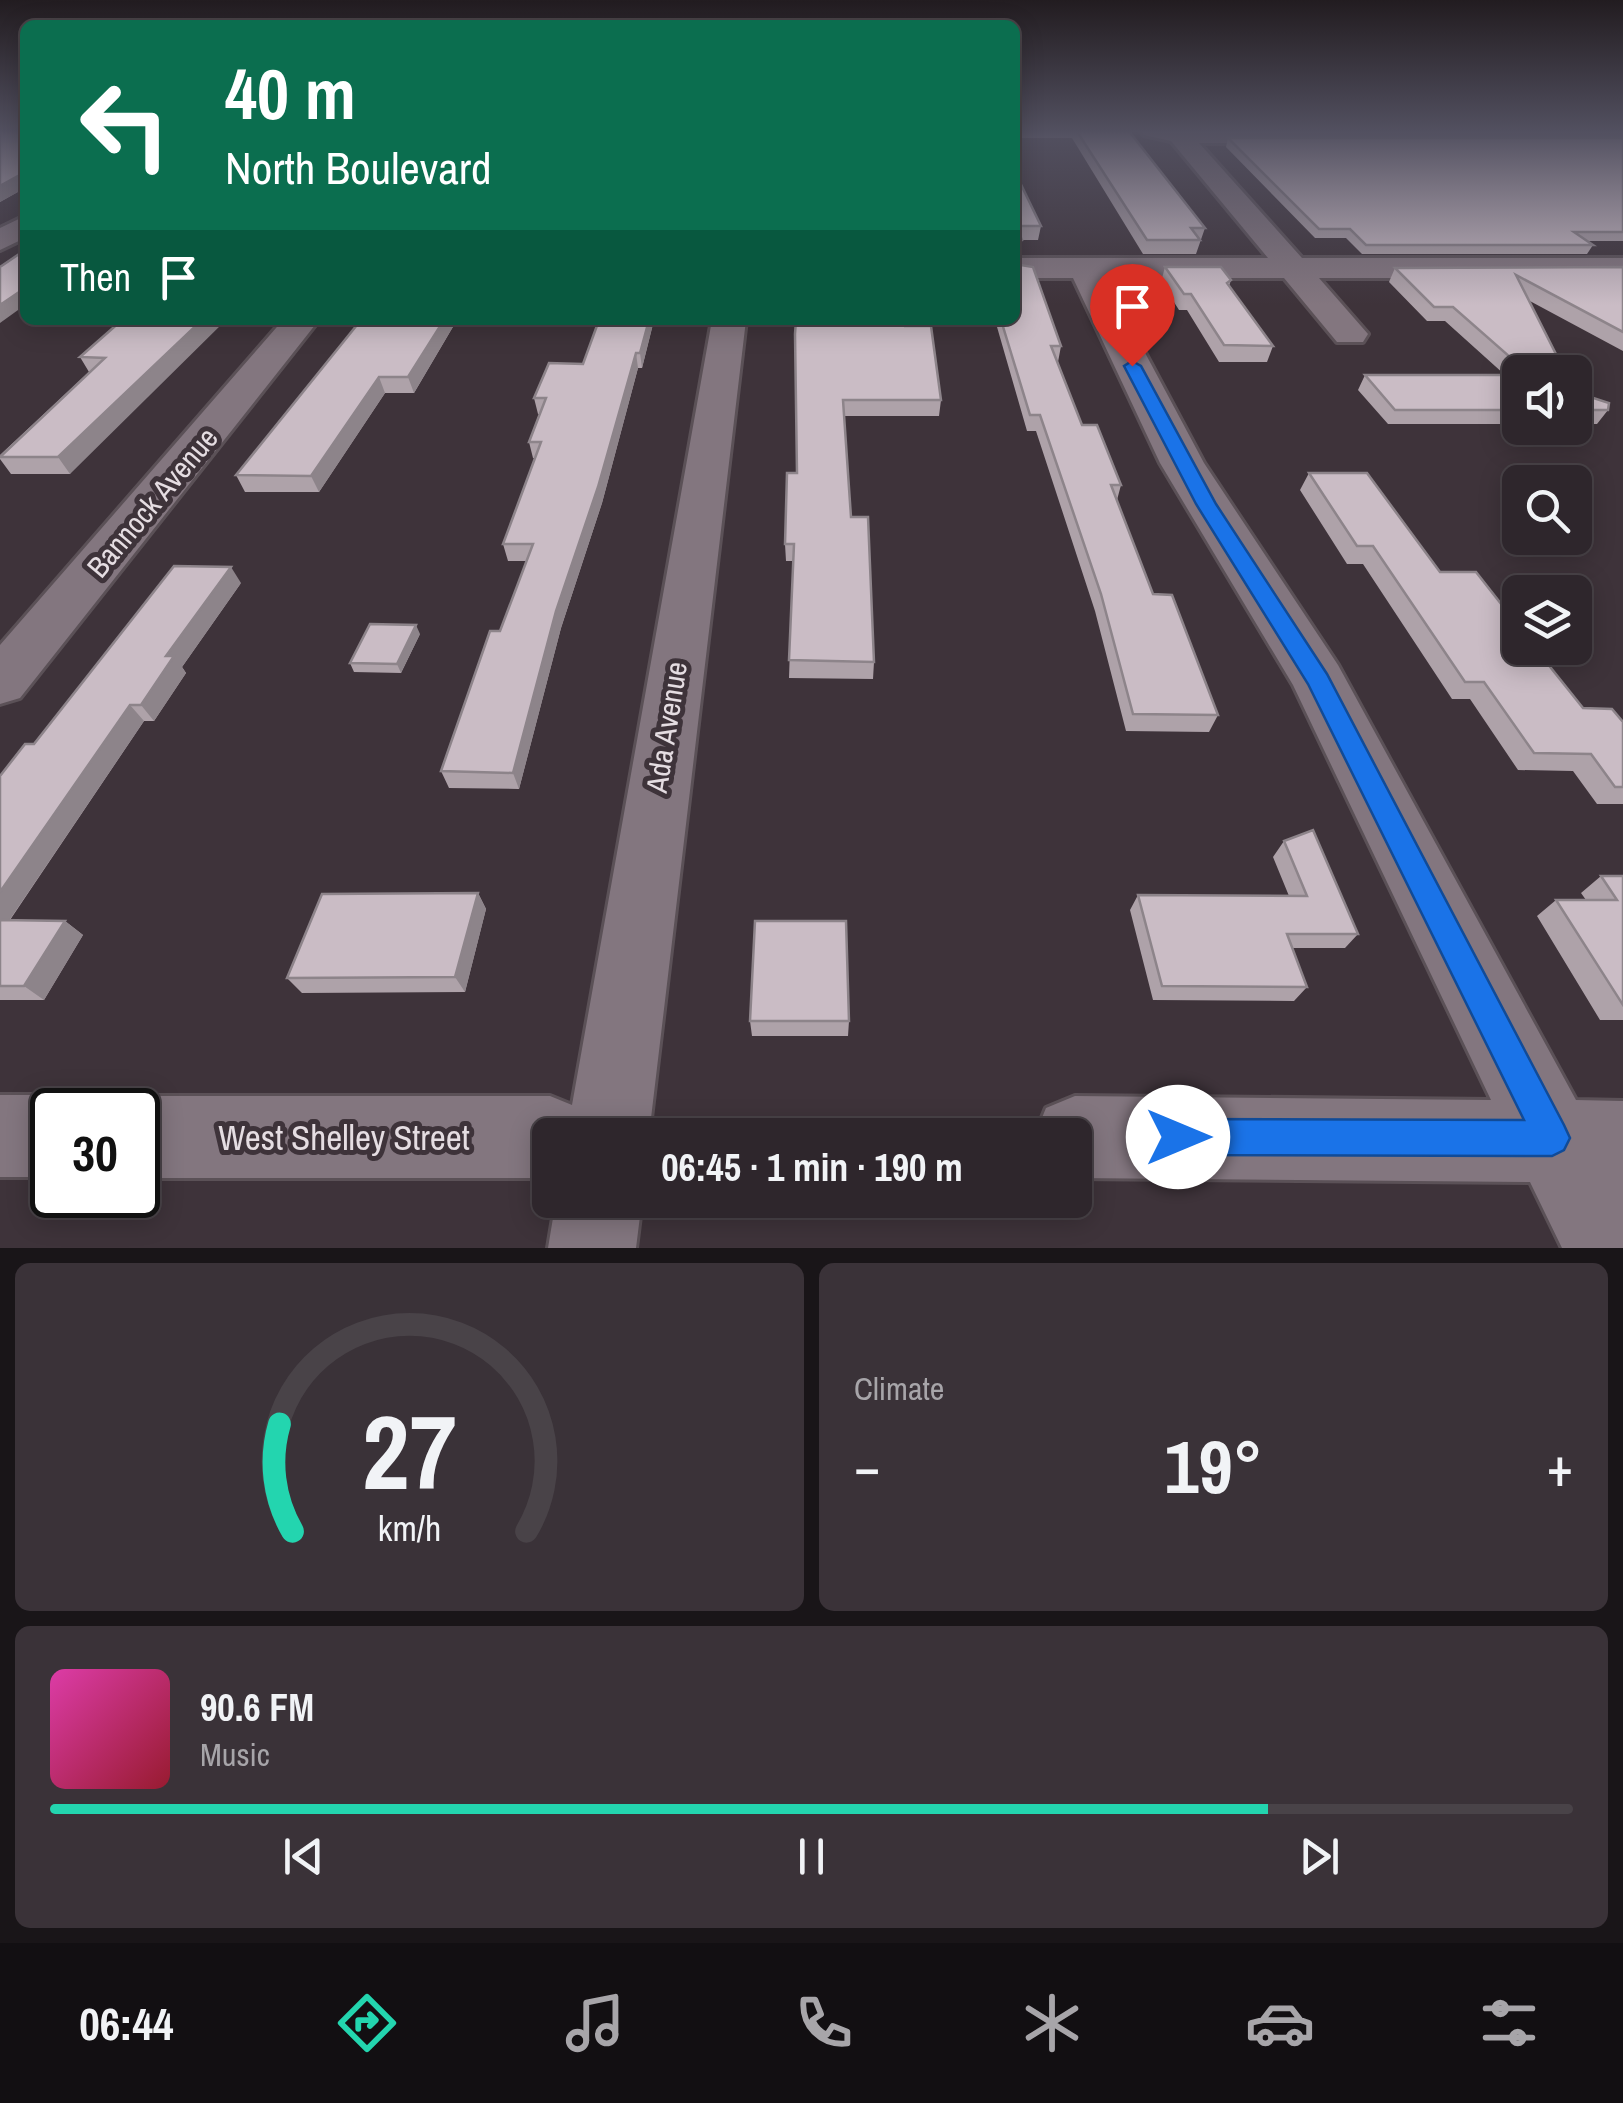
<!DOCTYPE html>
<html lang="en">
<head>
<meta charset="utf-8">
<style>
	:root { --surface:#2e262c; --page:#3a3238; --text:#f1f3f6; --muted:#a7a5a9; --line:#494348; --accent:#23d5af }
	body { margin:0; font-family:"Archivo Narrow",sans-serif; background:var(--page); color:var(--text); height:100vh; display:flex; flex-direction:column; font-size:38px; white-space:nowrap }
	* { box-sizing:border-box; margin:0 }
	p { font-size:32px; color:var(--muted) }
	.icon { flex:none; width:55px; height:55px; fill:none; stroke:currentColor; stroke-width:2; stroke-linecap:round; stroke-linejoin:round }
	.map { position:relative; height:1248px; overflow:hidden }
	.drawer { display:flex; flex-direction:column; gap:15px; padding:15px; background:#191518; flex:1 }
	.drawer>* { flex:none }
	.top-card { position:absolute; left:20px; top:20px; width:1000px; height:305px; border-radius:15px; box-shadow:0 5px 25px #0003,0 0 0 2px var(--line); background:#0b6e4f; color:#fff; overflow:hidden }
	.controls { position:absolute; left:1502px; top:355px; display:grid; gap:20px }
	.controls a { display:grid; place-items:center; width:90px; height:90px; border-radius:15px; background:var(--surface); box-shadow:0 5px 25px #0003,0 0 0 2px var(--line); font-size:50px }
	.speed { position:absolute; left:30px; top:1088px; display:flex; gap:20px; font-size:50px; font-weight:700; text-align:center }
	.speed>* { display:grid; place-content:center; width:130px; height:130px; border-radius:50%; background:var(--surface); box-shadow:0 5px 25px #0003,0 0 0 2px var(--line); line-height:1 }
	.speed .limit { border:5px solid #111; border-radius:15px; background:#fff; color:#111 }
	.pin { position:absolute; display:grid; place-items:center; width:85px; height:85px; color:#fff; margin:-102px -42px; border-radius:50% 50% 50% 0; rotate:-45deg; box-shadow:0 0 10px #0007 }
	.pin .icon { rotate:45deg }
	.me { position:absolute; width:110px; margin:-55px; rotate:90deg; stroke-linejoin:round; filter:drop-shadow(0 0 8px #0008) }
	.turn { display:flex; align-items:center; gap:35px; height:210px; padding:0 40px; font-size:45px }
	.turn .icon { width:130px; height:130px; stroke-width:2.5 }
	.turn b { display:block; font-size:70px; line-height:85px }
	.then { display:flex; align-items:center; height:95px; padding:0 40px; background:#0003; gap:20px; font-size:38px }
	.big { font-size:75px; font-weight:700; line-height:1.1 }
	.drawer .tile { flex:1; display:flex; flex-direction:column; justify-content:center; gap:15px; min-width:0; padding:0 35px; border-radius:15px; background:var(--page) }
	.drawer .dial { align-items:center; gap:0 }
	.dial svg { height:260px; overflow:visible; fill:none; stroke:var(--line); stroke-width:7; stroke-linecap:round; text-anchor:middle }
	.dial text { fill:var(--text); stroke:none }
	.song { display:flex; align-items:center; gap:30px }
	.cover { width:120px; height:120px; border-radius:15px; background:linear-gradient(135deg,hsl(320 70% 55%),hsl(350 70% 35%)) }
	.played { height:10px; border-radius:5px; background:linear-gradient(90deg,var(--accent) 80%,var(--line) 80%) }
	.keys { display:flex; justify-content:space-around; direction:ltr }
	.heat { display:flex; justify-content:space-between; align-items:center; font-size:55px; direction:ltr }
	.drawer .tiles { flex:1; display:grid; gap:15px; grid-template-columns:1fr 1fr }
	.tile:last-child { grid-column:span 2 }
	.trip { position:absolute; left:532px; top:1118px; width:560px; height:100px; border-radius:15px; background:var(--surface); box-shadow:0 5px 25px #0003,0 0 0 2px var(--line); font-weight:700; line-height:100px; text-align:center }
	.tab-bar { display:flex; height:160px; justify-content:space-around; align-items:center; background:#120f12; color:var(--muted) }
	.tab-bar .icon { width:70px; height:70px }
	.tab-bar .current { color:var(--accent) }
	.tab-bar b { font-size:45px; color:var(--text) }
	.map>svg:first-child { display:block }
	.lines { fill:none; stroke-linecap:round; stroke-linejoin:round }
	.minor-casing { stroke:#5b5157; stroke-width:6 }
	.minor { fill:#83767f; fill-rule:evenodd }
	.wall { fill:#aea2a9 }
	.shaded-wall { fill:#8d848a }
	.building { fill:#cabcc5; stroke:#8d848a; stroke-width:2.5 }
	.route { fill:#1a73e8; stroke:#114b97; stroke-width:2.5 }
	.labels { text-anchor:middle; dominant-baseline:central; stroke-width:10; stroke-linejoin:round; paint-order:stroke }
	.street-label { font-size:30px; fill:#e5dde2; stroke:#3e333a }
	.near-street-label { font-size:35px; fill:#e5dde2; stroke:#3e333a }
</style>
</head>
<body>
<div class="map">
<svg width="1623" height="1248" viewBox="0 0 1623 1248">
	<rect width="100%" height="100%" fill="#3e333a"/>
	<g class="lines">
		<defs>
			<path id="minor" d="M1140,130H1623V143H1199L1302,258H1623V278H1319L1368,334L1363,342H1337L1284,278H1105L1204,463L1338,665L1576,1100L1623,1101V1248H1562L1530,1182L1075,1178V1135H1035L1046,1108L1075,1096L1491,1100L1293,685L1160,463L1073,278H1015V258H1268L1171,141L1144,135Z
				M25,216V238L0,250V228Z
				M283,320H319L20,698L0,704V645Z
				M712,320H746L649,1135H550V1178H138V1110H108L138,1096H550L572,1105Z
				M0,1095H52L81,1107L52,1110V1177H0Z
				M556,1200H642L636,1248H548Z"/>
		</defs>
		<use href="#minor" class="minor-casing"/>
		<use href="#minor" class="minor"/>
	</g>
	<path class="wall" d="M0,130H25V188L0,202Z
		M1015,130H1128L1205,228L1196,254H1143L1072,138H1015Z
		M1228,138H1623V241H1588L1593,245L1587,254H1362L1346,238H1315L1226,147Z
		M1015,172L1041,226L1038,240H1021L1019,254L1015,256Z
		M1165,267L1231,280L1229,286L1273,346L1267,362H1219L1187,310H1179L1161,282Z
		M1623,267V351L1528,300L1565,372H1520V424H1388L1358,390L1365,375H1505L1445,321H1427L1389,282L1395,268Z
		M122,320L70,474H11L0,459V455L89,372L80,357Z
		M361,320H457L414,393H385L319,492H245L236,475Z
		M600,320H654L642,368H638L602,503L561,628L519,789L449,788L441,771L500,631L527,561H508L503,544L535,458H533L529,442L539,414H538L534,398L583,364Z
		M995,320H1015L1061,346L1058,362L1082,425L1121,485L1117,500L1153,594L1218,715L1209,732L1126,731L1095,611L1036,431H1027Z
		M905,326L941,400L939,416H844L851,517L874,662L873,679L789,678L793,561H786L785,544L797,473L795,334Z
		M1575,392L1608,410L1597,424H1575Z
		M1309,473L1440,572L1583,708L1623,722V804H1597L1573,771L1518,770L1470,699H1452L1363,564H1347L1300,490Z
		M241,583L182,667L186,673L154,721H144L10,920L65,921L83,935L44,1000H0V776L34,744Z
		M420,634L401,673L354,672L350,663Z
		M1284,841L1358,934L1345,948H1292L1307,987L1294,1001L1153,1000L1130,910L1138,895L1289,896L1273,857Z
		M1601,876H1623V1020H1600L1537,916L1556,900H1586L1581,893Z
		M478,893L486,909L465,992L302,993L287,978Z
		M750,1021H849L848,1036H752Z"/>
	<path class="shaded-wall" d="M18,176L25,188L0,202V186Z
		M1022,240L1019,254L1015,256V243Z
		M25,288V305L0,323V305Z
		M202,320H226L70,474L58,457Z
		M444,320H457L414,393L408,377Z
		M649,320H654L642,368L640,353Z
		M636,353L638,368L602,503L561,628L519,789L513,773L556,611Z
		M379,377L385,393L319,492L311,476Z
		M231,567L241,583L182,667L186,673L154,721L141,705L166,656Z
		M416,625L420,634L401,673L397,664Z
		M130,705L144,721L0,934V892Z
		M478,893L486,909L465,992L455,977Z
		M65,921L83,935L44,1000L24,986Z"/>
	<path class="building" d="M0,130H25V176H18L0,186Z
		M1076,130H1128L1205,228H1191L1200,240H1147Z
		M1228,138H1623V232H1574L1593,245H1366L1350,229H1319Z
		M1015,172L1041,226H1016L1022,240L1015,243Z
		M25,250V288L0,305V267Z
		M1015,264L1033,267L1061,346H1051L1082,425H1097L1121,485H1111L1153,594L1172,595L1218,715L1133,714L1101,594L1040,415H1030L1001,320H1015Z
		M1165,267H1221L1231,280L1227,283L1273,346L1224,345L1191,294H1184Z
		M1623,267V332L1516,275L1565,372H1527L1453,307H1434L1395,268Z
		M122,320H202L58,457H0L105,358L80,357Z
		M361,320H444L408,377H379L311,476L236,475Z
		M599,320H649L640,353H636L598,487L556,611L513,773L441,771L490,631H500L533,544H503L541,442H529L546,398H534L549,363L583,364Z
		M796,320H904L905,326H931L941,400H843L851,517H868L874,662L789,660L794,544H785L787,473H797L795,334Z
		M1365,375H1520V410H1395Z
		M1575,392L1609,403L1608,410H1575Z
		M1309,473H1367L1440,572H1476L1520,628V648H1535L1583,708L1612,709L1623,722V787H1615L1591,754L1534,753L1484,682H1465L1373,546H1357Z
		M174,566L231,567L166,656H174L141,705H130L0,892V776L25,744H34Z
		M370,624L416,625L397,664L350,663Z
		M1313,830L1358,934H1287L1307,987L1162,986L1138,895L1307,896L1284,841Z
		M1601,876H1623V1005L1556,900H1617Z
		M478,893L455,977L287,978L322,894Z
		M0,920L65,921L24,986H0Z
		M755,921H846L849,1021H750Z"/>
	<linearGradient id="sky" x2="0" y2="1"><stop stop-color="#221c20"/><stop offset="0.43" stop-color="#525060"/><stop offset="1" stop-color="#525060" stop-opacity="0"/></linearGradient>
	<rect width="1623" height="305" fill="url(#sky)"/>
	<path class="route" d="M1132,361L1141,366L1216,504L1327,674L1564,1125L1570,1138L1564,1150L1552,1156L1178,1155L1165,1149L1160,1137L1165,1124L1178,1119L1524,1120L1308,684L1196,504L1124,366Z"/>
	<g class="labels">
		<g class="street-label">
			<text transform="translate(152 502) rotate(-50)">Bannock Avenue</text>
			<text transform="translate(666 727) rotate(-81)">Ada Avenue</text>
		</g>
		<g class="near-street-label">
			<text x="344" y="1137">West Shelley Street</text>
		</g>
	</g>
</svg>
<div class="controls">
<a><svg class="icon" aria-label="sound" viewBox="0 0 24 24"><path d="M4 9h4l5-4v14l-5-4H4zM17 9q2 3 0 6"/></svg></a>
<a><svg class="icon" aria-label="search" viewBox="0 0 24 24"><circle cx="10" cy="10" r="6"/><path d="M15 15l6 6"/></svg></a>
<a><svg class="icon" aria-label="layers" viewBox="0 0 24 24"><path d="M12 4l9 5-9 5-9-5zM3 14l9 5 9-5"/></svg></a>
</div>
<div class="speed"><div class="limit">30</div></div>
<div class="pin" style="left:1132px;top:366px;background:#d93025"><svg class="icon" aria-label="arrive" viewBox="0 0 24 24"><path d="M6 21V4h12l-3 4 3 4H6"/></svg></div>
<svg class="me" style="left:1178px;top:1137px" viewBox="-20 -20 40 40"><circle r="19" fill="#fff"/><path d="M0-13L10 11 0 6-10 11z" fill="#1a73e8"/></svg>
<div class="trip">06:45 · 1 min · 190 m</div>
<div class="top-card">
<div class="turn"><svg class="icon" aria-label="left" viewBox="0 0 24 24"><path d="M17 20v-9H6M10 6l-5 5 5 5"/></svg><div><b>40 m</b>North Boulevard</div></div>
<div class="then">Then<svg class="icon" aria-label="arrive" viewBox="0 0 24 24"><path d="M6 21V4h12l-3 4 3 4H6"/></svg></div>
</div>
</div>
<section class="drawer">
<div class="tiles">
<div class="tile dial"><svg viewBox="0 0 100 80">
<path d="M14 69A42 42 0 1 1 86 69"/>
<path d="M14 69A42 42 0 0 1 10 36" stroke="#23d5af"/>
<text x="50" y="56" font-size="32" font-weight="700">27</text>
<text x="50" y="72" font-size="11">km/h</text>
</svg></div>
<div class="tile"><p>Climate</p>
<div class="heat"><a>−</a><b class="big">19°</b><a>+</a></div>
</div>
<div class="tile">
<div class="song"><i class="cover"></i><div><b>90.6 FM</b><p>Music</p></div></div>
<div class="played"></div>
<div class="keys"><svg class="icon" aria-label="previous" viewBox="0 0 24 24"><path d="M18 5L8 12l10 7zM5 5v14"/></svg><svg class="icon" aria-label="pause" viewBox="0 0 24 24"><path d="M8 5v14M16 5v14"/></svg><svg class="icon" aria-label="next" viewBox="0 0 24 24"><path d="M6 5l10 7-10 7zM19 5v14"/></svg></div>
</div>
</div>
</section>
<nav class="tab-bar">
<b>06:44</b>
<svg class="icon current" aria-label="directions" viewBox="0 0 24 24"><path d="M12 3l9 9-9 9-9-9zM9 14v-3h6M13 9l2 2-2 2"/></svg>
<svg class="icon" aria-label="music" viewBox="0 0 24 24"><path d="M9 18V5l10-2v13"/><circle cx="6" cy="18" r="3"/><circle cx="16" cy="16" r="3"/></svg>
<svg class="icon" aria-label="phone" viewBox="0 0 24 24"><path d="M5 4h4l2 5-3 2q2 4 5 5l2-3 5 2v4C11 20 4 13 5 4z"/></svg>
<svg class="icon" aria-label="climate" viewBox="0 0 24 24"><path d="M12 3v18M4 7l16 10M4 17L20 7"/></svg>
<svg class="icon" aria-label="car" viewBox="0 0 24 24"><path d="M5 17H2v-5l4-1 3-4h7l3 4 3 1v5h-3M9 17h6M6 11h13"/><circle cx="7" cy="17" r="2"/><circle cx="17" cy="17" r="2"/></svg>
<svg class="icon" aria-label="filters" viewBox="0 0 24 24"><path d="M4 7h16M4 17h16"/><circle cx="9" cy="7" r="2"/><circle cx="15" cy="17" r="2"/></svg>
</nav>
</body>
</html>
